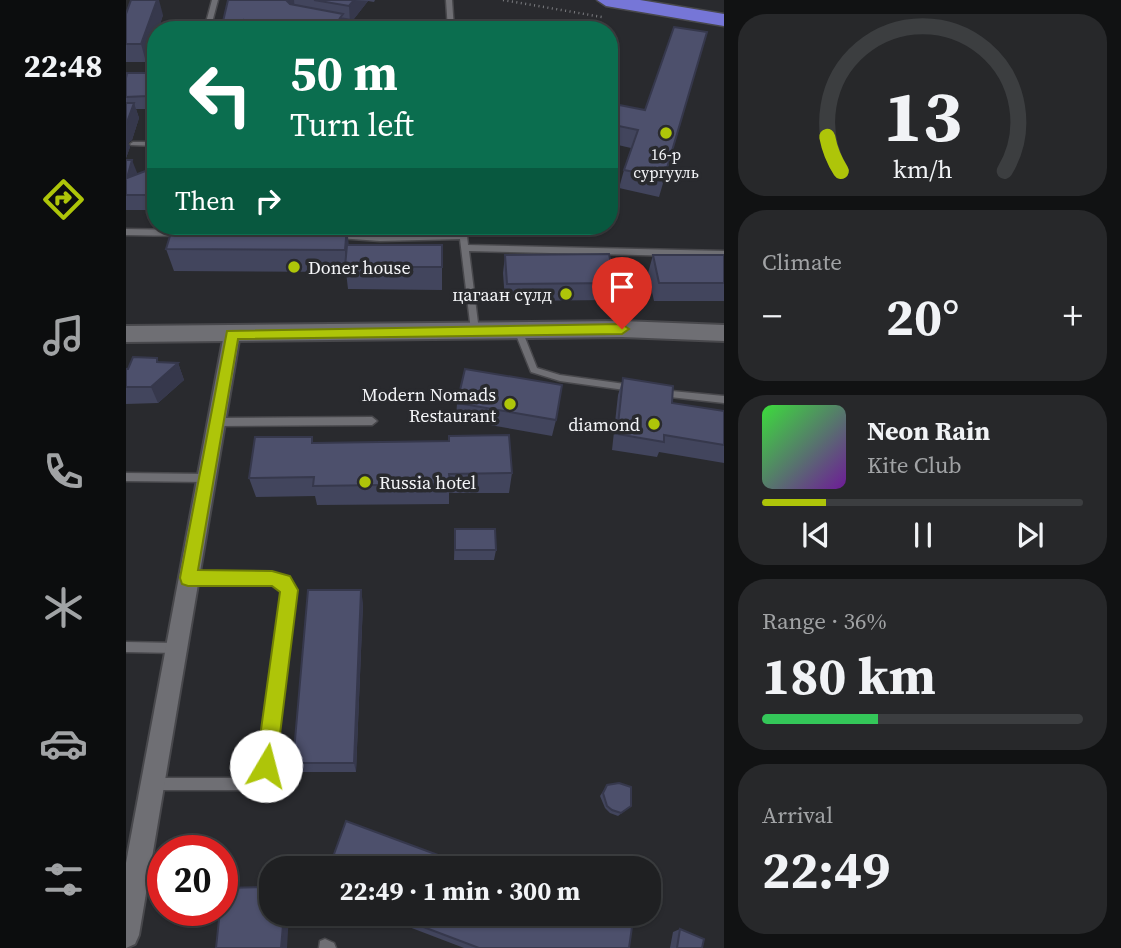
<!DOCTYPE html>
<html lang="en">
<head>
<meta charset="utf-8">
<style>
	:root { --surface:#1f2022; --page:#27282a; --text:#f1f3f6; --muted:#a1a3a5; --line:#3c3e40; --accent:#aec509 }
	body { margin:0; font-family:"Source Serif 4",serif; background:var(--page); color:var(--text); height:100vh; display:flex; flex-direction:column; font-size:26px; white-space:nowrap }
	* { box-sizing:border-box; margin:0 }
	p { font-size:23px; color:var(--muted) }
	.icon { flex:none; width:38px; height:38px; fill:none; stroke:currentColor; stroke-width:2; stroke-linecap:round; stroke-linejoin:round }
	.map { position:relative; flex:1; overflow:hidden }
	.details { display:flex; flex-direction:column; gap:14px; padding:14px; background:#111213; width:397px }
	.details>* { flex:none }
	.banner { position:absolute; left:21px; top:21px; width:471px; height:214px; border-radius:28px; box-shadow:0 2px 5px #0004,0 0 0 2px var(--line); background:#0b6e4f; color:#fff; overflow:hidden }
	.speed { position:absolute; left:21px; top:835px; display:flex; gap:14px; font-size:35px; font-weight:700; text-align:center }
	.speed>* { display:grid; place-content:center; width:91px; height:91px; border-radius:50%; background:var(--surface); box-shadow:0 2px 5px #0004,0 0 0 2px var(--line); line-height:1 }
	.speed .limit { border:10px solid #d22; background:#fff; color:#111 }
	.pin { position:absolute; display:grid; place-items:center; width:60px; height:60px; color:#fff; margin:-72px -30px; border-radius:50% 50% 50% 0; rotate:-45deg; box-shadow:0 0 7px #0007 }
	.pin .icon { rotate:45deg }
	.me { position:absolute; width:77px; margin:-38px; rotate:8deg; stroke-linejoin:round; filter:drop-shadow(0 0 5px #0008) }
	.turn { display:flex; align-items:center; gap:24px; height:147px; padding:0 28px; font-size:32px }
	.turn .icon { width:91px; height:91px; stroke-width:2.5 }
	.turn b { display:block; font-size:49px; line-height:60px }
	.then { display:flex; align-items:center; height:66px; padding:0 28px; background:#0003; gap:14px; font-size:26px }
	.big { font-size:52px; font-weight:700; line-height:1.1 }
	.details .tile { flex:1; display:flex; flex-direction:column; justify-content:center; gap:10px; min-width:0; padding:0 24px; border-radius:28px; background:var(--page) }
	.details .dial { align-items:center; gap:0 }
	.dial svg { height:182px; overflow:visible; fill:none; stroke:var(--line); stroke-width:7; stroke-linecap:round; text-anchor:middle }
	.dial text { fill:var(--text); stroke:none }
	.song { display:flex; align-items:center; gap:21px }
	.cover { width:84px; height:84px; border-radius:10px; background:linear-gradient(135deg,hsl(120 70% 55%),hsl(280 70% 35%)) }
	.played { height:7px; border-radius:4px; background:linear-gradient(90deg,var(--accent) 20%,var(--line) 20%) }
	.keys { display:flex; justify-content:space-around; direction:ltr }
	.heat { display:flex; justify-content:space-between; align-items:center; font-size:38px; direction:ltr }
	.charge { height:10px; border-radius:5px; background:linear-gradient(90deg,#34c759 36%,var(--line) 0) }
	.trip { position:absolute; left:133px; top:856px; width:402px; height:70px; border-radius:28px; background:var(--surface); box-shadow:0 2px 5px #0004,0 0 0 2px var(--line); font-weight:700; line-height:70px; text-align:center }
	main { display:flex; flex:1; min-height:0 }
	.menu { display:flex; flex-direction:column; width:126px; justify-content:space-around; align-items:center; background:#0c0d0e; color:var(--muted) }
	.menu .icon { width:49px; height:49px }
	.menu .selected { color:var(--accent) }
	.menu b { font-size:32px; color:var(--text) }
	.map>svg:first-child { display:block }
	.lines { fill:none; stroke-linecap:round; stroke-linejoin:round }
	.service-casing { stroke:#48484c; stroke-width:3 }
	.minor-casing { stroke:#48484c; stroke-width:4 }
	.secondary-casing { stroke:#48484c; stroke-width:4 }
	.trunk-casing { stroke:#48484c; stroke-width:3 }
	.path { stroke:#7c7d81; stroke-width:2.5; stroke-dasharray:1 3.5; stroke-linecap:butt }
	.service { fill:#6f6f74; fill-rule:evenodd }
	.minor { fill:#6f6f74; fill-rule:evenodd }
	.secondary { fill:#6f6f74; fill-rule:evenodd }
	.trunk { fill:#7676d7; fill-rule:evenodd }
	.wall { fill:#42455d }
	.shaded-wall { fill:#36384c }
	.building { fill:#4d506c; stroke:#36384c; stroke-width:2 }
	.route { fill:#aec509; stroke:#718006; stroke-width:2 }
	.poi-dot { fill:#aec509; stroke:#292a2e; stroke-width:2.5 }
	.labels { text-anchor:middle; dominant-baseline:central; stroke-width:7; stroke-linejoin:round; paint-order:stroke }
	.far-poi-label { font-size:16px; fill:#f4f5f8; stroke:#292a2e }
	.poi-label { font-size:18px; fill:#f4f5f8; stroke:#292a2e; text-anchor:end }
</style>
</head>
<body>
<main>
<nav class="menu">
<b>22:48</b>
<svg class="icon selected" aria-label="directions" viewBox="0 0 24 24"><path d="M12 3l9 9-9 9-9-9zM9 14v-3h6M13 9l2 2-2 2"/></svg>
<svg class="icon" aria-label="music" viewBox="0 0 24 24"><path d="M9 18V5l10-2v13"/><circle cx="6" cy="18" r="3"/><circle cx="16" cy="16" r="3"/></svg>
<svg class="icon" aria-label="phone" viewBox="0 0 24 24"><path d="M5 4h4l2 5-3 2q2 4 5 5l2-3 5 2v4C11 20 4 13 5 4z"/></svg>
<svg class="icon" aria-label="climate" viewBox="0 0 24 24"><path d="M12 3v18M4 7l16 10M4 17L20 7"/></svg>
<svg class="icon" aria-label="car" viewBox="0 0 24 24"><path d="M5 17H2v-5l4-1 3-4h7l3 4 3 1v5h-3M9 17h6M6 11h13"/><circle cx="7" cy="17" r="2"/><circle cx="17" cy="17" r="2"/></svg>
<svg class="icon" aria-label="filters" viewBox="0 0 24 24"><path d="M4 7h16M4 17h16"/><circle cx="9" cy="7" r="2"/><circle cx="15" cy="17" r="2"/></svg>
</nav>
<div class="map">
<svg width="598" height="948" viewBox="0 0 598 948">
	<rect width="100%" height="100%" fill="#292a2e"/>
	<g class="lines">
		<defs>
			<path id="service" d="M86,0H92L84,30H78Z
				M320,0H326L328,30H322Z
				M7,142H30V146L5,145L4,144Z
				M251,226H259L258,235L333,234L332,226H340L342,245L598,251V257L343,251L353,331L349,334L345,331L334,239L254,241L212,238L208,235L212,232L250,235Z
				M0,229L57,230L61,233L57,236L0,235Z
				M392,327L396,330L411,368L434,375L506,385L510,388L506,391L434,381L405,372L388,330Z
				M535,390L598,396V403L535,396L531,393Z
				M246,417L251,421L246,425L90,426L85,422L90,418Z
				M0,473L80,474L83,475L85,478L83,481L80,482L0,481Z
				M62,573H146L162,579L168,590L146,766L133,783L115,790H26L22,788L20,784L22,780L26,778H115L125,774L134,763L158,591L154,586L146,583H62L58,581L57,578L58,575Z
				M0,642L50,643L54,644L56,648L54,652L50,653L0,652Z
				M199,939L208,943L210,948H193L194,941Z"/>
			<path id="minor" d="M106,328L114,334L13,935L9,944L0,948V863L98,334Z"/>
			<path id="secondary" d="M496,321L598,325V341L496,337L0,342V326Z"/>
			<path id="trunk" d="M471,0H514L598,14V26L480,6Z"/>
		</defs>
		<use href="#service" class="service-casing"/>
		<use href="#minor" class="minor-casing"/>
		<use href="#secondary" class="secondary-casing"/>
		<use href="#trunk" class="trunk-casing"/>
		<path class="path" d="M377,0L476,17"/>
		<use href="#service" class="service"/>
		<use href="#minor" class="minor"/>
		<use href="#secondary" class="secondary"/>
		<use href="#trunk" class="trunk"/>
	</g>
	<path class="wall" d="M102,0H249L248,2L242,1L227,20L280,30H95Z
		M0,14L37,15L32,30H30V35L20,62H0Z
		M581,32L533,197L493,188L498,170L505,148L483,143V103L519,110Z
		M0,78L30,79V92L25,109H10L13,118L6,140L2,143L4,147L0,158Z
		M0,160L11,174L30,167V210H0Z
		M223,245L316,267V290L222,289L220,272L48,271L40,249Z
		M379,255L489,283L485,300L379,301L377,273Z
		M527,255H598V301H528L522,273Z
		M31,358L33,363H52L58,380L32,403L0,404V369Z
		M497,378L546,403L598,411V463L533,452L531,457L486,450L492,395Z
		M331,403L430,420L426,436L330,419Z
		M186,437L187,443L386,473L383,493H323V504L191,505L189,496L130,497L123,478Z
		M329,529L370,550L368,560H328Z
		M237,603L230,772H172L167,763Z
		M481,785L505,806L492,816L484,813L479,808L474,796Z
		M249,914H471L503,948H338Z
		M554,929L576,948H544L547,932Z"/>
	<path class="shaded-wall" d="M31,0H33L37,15L32,30H30V35L20,62L15,44Z
		M162,0H168L169,14L161,1Z
		M228,0L242,1L224,24L223,6Z
		M28,73L30,79V92L25,109L22,96Z
		M8,103L13,118L6,140L2,143L4,147L0,158V125Z
		M6,160L12,175L1,178Z
		M221,226L223,247L220,267L219,250Z
		M31,358L38,375L52,363L58,380L32,403L25,387Z
		M235,590L237,603L230,772L228,763Z
		M158,914H163L161,948H155Z"/>
	<path class="building" d="M5,0H31L15,44H0V14Z
		M102,0H162L161,1L164,4L217,14L214,18L280,30H172L118,20L116,30H95Z
		M188,0H228L223,6Z
		M548,27L581,32L538,178L498,170L512,130L483,124V103L519,110Z
		M1,73H28L22,96L0,97V78Z
		M0,103H8L0,125Z
		M0,160H6L1,178L30,167V195H0Z
		M47,226H221L219,250L40,249Z
		M221,245H316V267H219Z
		M483,254L489,283L381,284L379,255Z
		M527,255H598V283H533Z
		M7,357L31,358V362L52,363L25,387H0V369H2Z
		M339,369L436,385L430,420L331,403Z
		M497,378L547,386L546,403L598,411V445L538,435V442L491,434Z
		M383,435L386,473L323,474L324,484L187,486L188,477L123,478L129,437H186V443L323,441V436Z
		M329,529H369L370,550H329Z
		M182,590H235L228,763H167Z
		M493,783L505,787V806L495,813L486,810L481,806L477,793L481,785Z
		M220,821L347,868H203Z
		M145,887V914H158L155,948H90L94,910H96L97,888Z
		M263,914H471L506,927L503,948H353Z
		M554,929L578,939L576,948H551Z"/>
	<path class="route" d="M496,324L503,329L496,334L112,339L72,570L146,571L164,576L172,590L150,766L147,773L140,776L133,773L130,766L154,592L146,586H62L56,584L54,578L101,331Z"/>
	<g class="poi-dot">
		<circle cx="540" cy="133" r="7"/>
		<circle cx="168" cy="267" r="7"/>
		<circle cx="440" cy="294" r="7"/>
		<circle cx="384" cy="404" r="7"/>
		<circle cx="528" cy="424" r="7"/>
		<circle cx="239" cy="482" r="7"/>
	</g>
	<g class="labels">
		<g class="far-poi-label">
			<text x="540" y="154">16-р<tspan x="540" dy="18">сургууль</tspan></text>
		</g>
		<g class="poi-label">
			<text x="182" y="267" text-anchor="start">Doner house</text>
			<text x="426" y="294">цагаан сүлд</text>
			<text x="370" y="394">Modern Nomads<tspan x="370" dy="21">Restaurant</tspan></text>
			<text x="514" y="424">diamond</text>
			<text x="253" y="482" text-anchor="start">Russia hotel</text>
		</g>
	</g>
</svg>
<div class="speed"><div class="limit">20</div></div>
<div class="pin" style="left:496px;top:329px;background:#d93025"><svg class="icon" aria-label="arrive" viewBox="0 0 24 24"><path d="M6 21V4h12l-3 4 3 4H6"/></svg></div>
<svg class="me" style="left:140px;top:766px" viewBox="-20 -20 40 40"><circle r="19" fill="#fff"/><path d="M0-13L10 11 0 6-10 11z" fill="#aec509"/></svg>
<div class="trip">22:49 · 1 min · 300 m</div>
<div class="banner">
<div class="turn"><svg class="icon" aria-label="left" viewBox="0 0 24 24"><path d="M17 20v-9H6M10 6l-5 5 5 5"/></svg><div><b>50 m</b>Turn left</div></div>
<div class="then">Then<svg class="icon" aria-label="right" viewBox="0 0 24 24"><path d="M7 20v-9h11M14 6l5 5-5 5"/></svg></div>
</div>
</div>
<section class="details">
<div class="tile dial"><svg viewBox="0 0 100 80">
<path d="M14 69A42 42 0 1 1 86 69"/>
<path d="M14 69A42 42 0 0 1 8 54" stroke="#aec509"/>
<text x="50" y="56" font-size="32" font-weight="700">13</text>
<text x="50" y="72" font-size="11">km/h</text>
</svg></div>
<div class="tile"><p>Climate</p>
<div class="heat"><a>−</a><b class="big">20°</b><a>+</a></div>
</div>
<div class="tile">
<div class="song"><i class="cover"></i><div><b>Neon Rain</b><p>Kite Club</p></div></div>
<div class="played"></div>
<div class="keys"><svg class="icon" aria-label="previous" viewBox="0 0 24 24"><path d="M18 5L8 12l10 7zM5 5v14"/></svg><svg class="icon" aria-label="pause" viewBox="0 0 24 24"><path d="M8 5v14M16 5v14"/></svg><svg class="icon" aria-label="next" viewBox="0 0 24 24"><path d="M6 5l10 7-10 7zM19 5v14"/></svg></div>
</div>
<div class="tile"><p>Range · 36%</p><b class="big">180 km</b><div class="charge"></div></div>
<div class="tile"><p>Arrival</p><b class="big">22:49</b></div>
</section>
</main>
</body>
</html>
